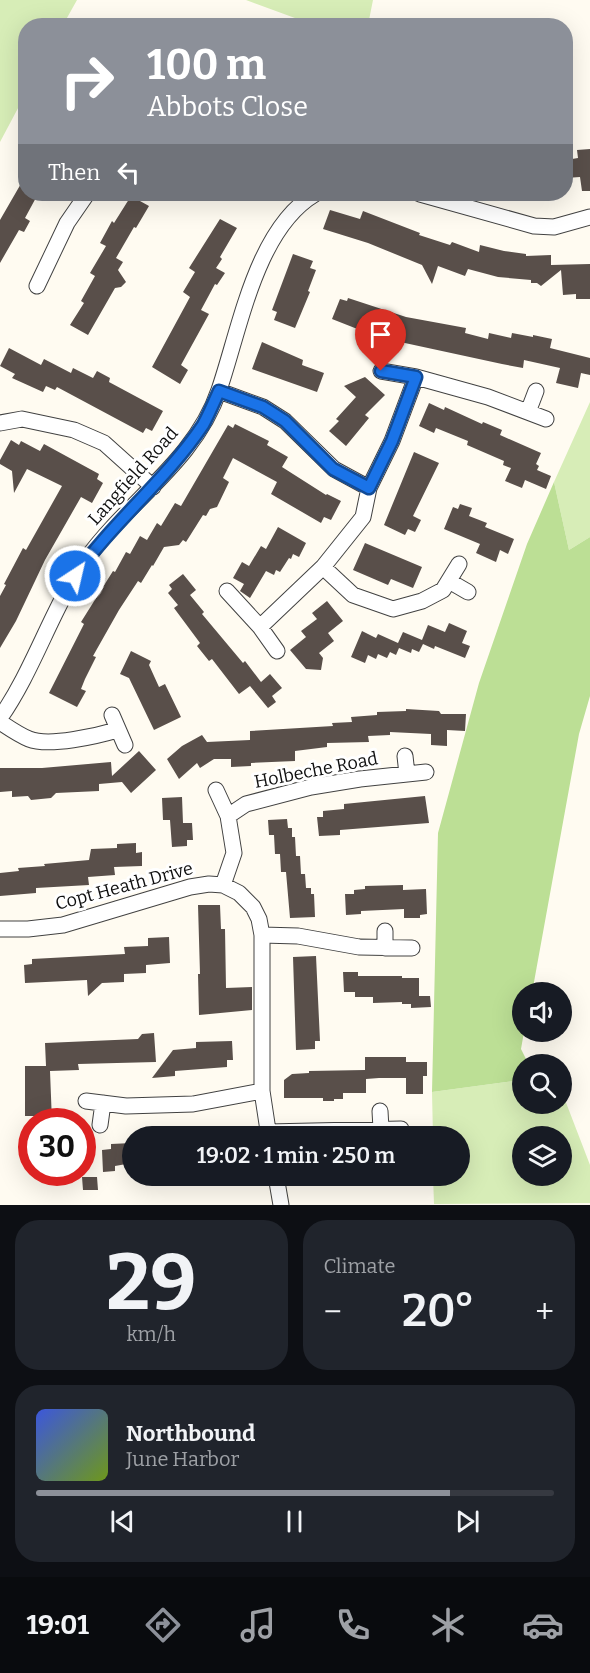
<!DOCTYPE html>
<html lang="en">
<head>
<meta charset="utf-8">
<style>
	:root { --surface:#171b24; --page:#20242c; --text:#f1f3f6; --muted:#9ea1a6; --line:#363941; --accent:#8c9099 }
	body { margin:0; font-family:Bitter,serif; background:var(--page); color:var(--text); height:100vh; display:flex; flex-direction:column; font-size:22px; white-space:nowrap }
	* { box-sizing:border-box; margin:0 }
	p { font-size:20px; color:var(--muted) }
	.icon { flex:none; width:33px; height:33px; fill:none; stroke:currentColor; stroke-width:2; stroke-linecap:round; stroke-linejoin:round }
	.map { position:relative; height:1205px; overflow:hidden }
	.sheet { display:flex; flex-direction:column; gap:15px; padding:15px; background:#0d0f14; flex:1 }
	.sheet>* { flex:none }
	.top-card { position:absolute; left:18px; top:18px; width:555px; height:183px; border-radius:24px; box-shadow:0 6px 24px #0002; background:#8c9099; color:#fff; overflow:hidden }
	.controls { position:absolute; left:512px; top:982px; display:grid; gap:12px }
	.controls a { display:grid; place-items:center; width:60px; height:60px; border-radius:50%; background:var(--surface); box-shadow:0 6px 24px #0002; font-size:30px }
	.speed { position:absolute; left:18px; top:1108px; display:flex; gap:12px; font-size:30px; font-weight:700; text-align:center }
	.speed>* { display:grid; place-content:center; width:78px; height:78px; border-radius:50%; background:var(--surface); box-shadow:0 6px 24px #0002; line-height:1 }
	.speed .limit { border:9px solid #d22; background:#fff; color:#111 }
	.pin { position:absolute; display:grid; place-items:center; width:51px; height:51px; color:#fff; margin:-62px -26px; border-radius:50% 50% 50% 0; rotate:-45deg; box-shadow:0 0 6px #0007 }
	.pin .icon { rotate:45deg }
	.me { position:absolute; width:66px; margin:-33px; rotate:35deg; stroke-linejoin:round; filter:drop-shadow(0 0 4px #0008) }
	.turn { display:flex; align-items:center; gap:21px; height:126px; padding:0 30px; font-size:27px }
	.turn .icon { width:78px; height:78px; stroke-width:2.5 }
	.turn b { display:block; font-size:42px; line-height:51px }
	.then { display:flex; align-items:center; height:57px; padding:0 30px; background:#0003; gap:12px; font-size:22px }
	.big { font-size:45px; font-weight:600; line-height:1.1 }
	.sheet .card { flex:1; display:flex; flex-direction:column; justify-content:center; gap:9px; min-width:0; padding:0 21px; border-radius:24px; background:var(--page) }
	.sheet .dial { align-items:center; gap:0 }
	.dial b { font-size:78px; line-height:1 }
	.song { display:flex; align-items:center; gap:18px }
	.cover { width:72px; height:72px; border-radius:9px; background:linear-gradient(135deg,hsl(230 70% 55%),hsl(80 70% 35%)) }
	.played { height:6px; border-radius:3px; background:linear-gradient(90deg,var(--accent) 80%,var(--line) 80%) }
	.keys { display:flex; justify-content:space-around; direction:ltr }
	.heat { display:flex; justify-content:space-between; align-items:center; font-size:33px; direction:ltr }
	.sheet .tiles { flex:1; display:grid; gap:15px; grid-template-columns:1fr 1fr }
	.card:last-child { grid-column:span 2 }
	.trip { position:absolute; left:122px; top:1126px; width:348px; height:60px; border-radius:30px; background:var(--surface); box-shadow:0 6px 24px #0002; font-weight:600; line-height:60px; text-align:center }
	.tab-bar { display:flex; height:96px; justify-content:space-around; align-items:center; background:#090b0e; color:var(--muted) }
	.tab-bar .icon { width:42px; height:42px }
	.tab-bar .active { color:var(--accent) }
	.tab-bar b { font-size:27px; color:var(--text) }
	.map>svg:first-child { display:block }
	.green { fill:#d7edb7; fill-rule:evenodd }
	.forest { fill:#bcdf95 }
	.building { fill:#594f4a }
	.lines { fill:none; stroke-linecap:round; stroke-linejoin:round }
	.minor-casing { stroke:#424242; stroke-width:17 }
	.minor { stroke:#fff; stroke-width:15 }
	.route-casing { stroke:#114b97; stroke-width:15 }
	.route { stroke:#1a73e8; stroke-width:10 }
	.labels { text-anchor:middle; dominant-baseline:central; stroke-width:6; stroke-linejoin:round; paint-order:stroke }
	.street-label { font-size:18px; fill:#0f0f0f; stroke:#fff }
</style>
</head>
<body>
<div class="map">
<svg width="590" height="1205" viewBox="0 0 590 1205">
	<rect width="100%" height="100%" fill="#fffbf1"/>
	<path class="green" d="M0,0H77L63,25L26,26L25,95L0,142Z
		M246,0H373L368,25H314Z
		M590,402V537L569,550L554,482Z
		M522,1080V1104H561V1097L565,1100L590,1165V1203L434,1204L433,1176H459V1137H433L432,1092ZM522,1137H561V1176H522Z"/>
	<path class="forest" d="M554,482L569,550L590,537V696L579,734L532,993H522V1032H524L521,1049L529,1065H522V1080L432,1092L438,833L479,683L527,544Z"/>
	<path class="building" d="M590,149V191H582L580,177L566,178V160L578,158L577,150Z
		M26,175V194H38L25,218L30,221L24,232L19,230L0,263V220Z
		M131,196L149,206L136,228L134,227L116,258L123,262L118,270L126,282L121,287L115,288L88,335L70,325L84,303L81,301L95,276L90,273L106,246L100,243L112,221L114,223Z
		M330,210L360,219L363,211L420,233L419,235L450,245L452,242L479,252L480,245L504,251L526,254V256L551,255V265L590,264V299H576V294L563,295L561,270L541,286L537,283H531V280L498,277L468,269L465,276L438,266L432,284L422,265L368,243L323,229Z
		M220,219L237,228L220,257L222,259L216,268L225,273L217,285L215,284L201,310L209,314L181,365L188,370L180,384L152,367L190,297L183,292L195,272L189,268Z
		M293,254L313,261L310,268L316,270L308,291L310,292L295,328L274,320L277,312L272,310Z
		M348,298L406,317L466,328L465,333L488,339L489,333L511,338L512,333L533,337V335L552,339L550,348L590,358V375L581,373L578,388L556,383L560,368L524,360L523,368L502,364L391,340L365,332L332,319L340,299L347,301Z
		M262,342L303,360L302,365L324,373L317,392L252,369Z
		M9,348L41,365L44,359L71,373L73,368L93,378L97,371L110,378L109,382L163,411L152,431L146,428L143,433L57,387L55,390L46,386L43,392L12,378L15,374L0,366Z
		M365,377L385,395L365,415L369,418L346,446L329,431L339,421L336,419L356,397L344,386Z
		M429,403L444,410L445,407L482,424L483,422L502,430L500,435L541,453L536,464L539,466L537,470L551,476L546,489L525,480L522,488L505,481L511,468L503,465L504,461L467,445L468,441L436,428L434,433L419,426Z
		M235,424L269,441L267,445L288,457L282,467L326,495L327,494L341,501L331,520L324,517L321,523L271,494L277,482L233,458L223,478L229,482L217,507L210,509L206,516L203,515L186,542L183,540L179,545L164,547L153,566L152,565L141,583L138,581L119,610L93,656L96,657L85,679L81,689L86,691L77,707L49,693L84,624L81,622L113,571L115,572L126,552L130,554L140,536L147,540L157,523L161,526L175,503L181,506L228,425L233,428Z
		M11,440L19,445L21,441L40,451L44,444L99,474L97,479L103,483L92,503L81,497L45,560L16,621L0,648V596L6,585L4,584L23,548L26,550L62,486L27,469L14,493L12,471L0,464V460Z
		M414,452L439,463L413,516L421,520L415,532L408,529L405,535L384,525Z
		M460,504L472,508L469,516L487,523L485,527L514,539L508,554L500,550L496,562L476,553L480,544L444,529L453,507L458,509Z
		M278,527L306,543L299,557L293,554L291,559L289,558L280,572L276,570L274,575L266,571L250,598L240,591L244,584L233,578L242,562L249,566L261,546L266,549Z
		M365,543L422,567L413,588L391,579L388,585L353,570Z
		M183,574L196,590L190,595L204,612L202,614L243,663L245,661L261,682L270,674L282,688L272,696L276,702L268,708L250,686L239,694L212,659L209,661L197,646L200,643L174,608L178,605L168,593L172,589L169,585Z
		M327,601L343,621L328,633L334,641L319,653L323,658L321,670L306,669L290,650L306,637L301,631L317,619L312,613Z
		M449,623L467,631L462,643L470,646L465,658L435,646L434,649L423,644L419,652L412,649L411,653L399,648L396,655L390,652L387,658L378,654L376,659L368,655L365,663L351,657L362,631L376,638L378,634L398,643L403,632L422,640L428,625L445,632Z
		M131,651L151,661L149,665L159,687L165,684L181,717L154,730L129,678L120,674Z
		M406,709L439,711L441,714H466L465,731L447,730V746L431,745V734L390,732V735L368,736L369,742L327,743V747L295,751V761L251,763V766L231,767V759H214L200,768L197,763L179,779L167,759L182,746L202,735L207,742L250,740V731L333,726L332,723L352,722L351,717L377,715V712L406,711Z
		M139,751L156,770L131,793L122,782L99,784V791L56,793L51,798L31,800L28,796L12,797V791L0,792V768H42L111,762L112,776Z
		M425,796L429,823L340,830V835L319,836L317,817H323V811L344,809V804Z
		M182,797L183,823H192L193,840H187V846L172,847L170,820H163L162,798Z
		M287,819L288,828H292V837H295L296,856H300L301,874H305L306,888H311V894H314L315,917L290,918L286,872H281L280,854H275L274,835H269L268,820Z
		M136,843V853L142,852V866L114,867L115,875L88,877L89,885L36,888V893L0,896V873L19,871L18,868L45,866L44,864L89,860L91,849L117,848V844Z
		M403,885V890L426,889L427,914L420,915V918H404V909L361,911V914L346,915L345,894H354V890L365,889V886Z
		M198,905H220L221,929H225L226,988L252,987V1010L199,1015L198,974H200Z
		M169,937L170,963L146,965V973L124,974V982L102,983L88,996L87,980L25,983L24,965L32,964V959L125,954L124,947L148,946V938Z
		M316,956L320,1041H315V1049L296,1050L293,957Z
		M343,972H358V976H402V978H419V996H430L431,1007L411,1008V1004H402V1002L373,1003V997H355V992H344Z
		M154,1033L156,1062L78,1064L79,1070L50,1071L52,1122H39L38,1116H25V1066H46L45,1043L138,1039L142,1034Z
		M232,1041L233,1060H227V1067L175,1071V1076L152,1078L173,1050L196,1048V1042Z
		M365,1057H406V1062H427V1076H423V1094H406V1078H379L366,1079V1093H343V1099H334V1101H323V1098H284V1080L292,1074L309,1073V1071L365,1070Z
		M132,1143V1163L115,1166V1171L103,1172L102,1150L111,1149V1144Z
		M82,1177H97L98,1190H83Z"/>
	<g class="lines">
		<defs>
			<path id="minor" d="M420,194L534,226L554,227L590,217
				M37,286L67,223L87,194
				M381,371L416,377
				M219,391L263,407L285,421L334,469L369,488L392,441L416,377L488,397L546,419
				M528,412L536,391
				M0,423L22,419L74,430L104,443L153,487
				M369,488L363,517L323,567L353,595L393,609L422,601L443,590L459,564
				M449,581L468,592
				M227,591L260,627L323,567
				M260,627L277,651
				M112,715L125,745
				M0,718C35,668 52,607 87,558C129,500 195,461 219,390C240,329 256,229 315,194
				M0,722C9,728 19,735 29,739C49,747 97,736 117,730
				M405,756L407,774
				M216,790L228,816L246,804L311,787L360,779L426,772
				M223,885L234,853L228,816
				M0,929H28L63,925L190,887L209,884L223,885L239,893L253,907L259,919L262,935V1091L269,1137
				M262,935L298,936L359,947L412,948
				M385,948V931
				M86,1101L126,1106L193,1104L262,1091
				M380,1111L381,1129
				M100,1125L103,1103
				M268,1132L401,1129
				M276,1176L281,1205"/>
		</defs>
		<use href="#minor" class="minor-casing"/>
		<use href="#minor" class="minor"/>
	</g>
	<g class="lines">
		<defs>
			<path id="route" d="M75,576C113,522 166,480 203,425C209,414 214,402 219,391L263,407L285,421L333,469L369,488L392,441L416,377L381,371"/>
		</defs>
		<use href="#route" class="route-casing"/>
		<use href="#route" class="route"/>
	</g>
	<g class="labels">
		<g class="street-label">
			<text transform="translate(133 476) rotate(-48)">Langfield Road</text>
			<text transform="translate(316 770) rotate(-11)">Holbeche Road</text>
			<text transform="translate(124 886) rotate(-15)">Copt Heath Drive</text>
		</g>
	</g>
</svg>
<div class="controls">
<a><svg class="icon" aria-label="sound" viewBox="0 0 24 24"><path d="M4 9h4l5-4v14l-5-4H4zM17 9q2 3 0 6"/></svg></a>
<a><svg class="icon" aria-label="search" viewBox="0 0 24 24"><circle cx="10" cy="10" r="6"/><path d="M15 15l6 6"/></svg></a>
<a><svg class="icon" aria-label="layers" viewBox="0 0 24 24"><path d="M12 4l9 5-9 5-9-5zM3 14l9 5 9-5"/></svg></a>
</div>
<div class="speed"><div class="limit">30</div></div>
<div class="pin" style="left:381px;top:371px;background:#d93025"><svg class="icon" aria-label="arrive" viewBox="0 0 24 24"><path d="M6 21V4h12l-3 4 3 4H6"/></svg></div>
<svg class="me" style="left:75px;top:576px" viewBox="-20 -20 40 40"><circle r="17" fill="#1a73e8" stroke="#fff" stroke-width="3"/><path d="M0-11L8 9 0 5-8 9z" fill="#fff"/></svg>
<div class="trip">19:02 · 1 min · 250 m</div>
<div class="top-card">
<div class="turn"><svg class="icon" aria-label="right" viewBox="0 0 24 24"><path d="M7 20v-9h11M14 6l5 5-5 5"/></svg><div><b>100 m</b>Abbots Close</div></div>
<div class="then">Then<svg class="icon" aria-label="left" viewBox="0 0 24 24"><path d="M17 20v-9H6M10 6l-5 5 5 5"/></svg></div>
</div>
</div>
<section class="sheet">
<div class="tiles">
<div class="card dial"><b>29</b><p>km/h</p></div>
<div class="card"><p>Climate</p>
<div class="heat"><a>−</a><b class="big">20°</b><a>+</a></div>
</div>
<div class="card">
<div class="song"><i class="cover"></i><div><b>Northbound</b><p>June Harbor</p></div></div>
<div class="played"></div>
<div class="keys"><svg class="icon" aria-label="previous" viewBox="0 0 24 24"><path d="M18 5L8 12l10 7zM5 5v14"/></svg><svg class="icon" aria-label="pause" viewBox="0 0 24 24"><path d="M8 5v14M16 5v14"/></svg><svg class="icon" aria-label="next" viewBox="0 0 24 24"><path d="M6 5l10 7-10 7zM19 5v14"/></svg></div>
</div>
</div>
</section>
<nav class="tab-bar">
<b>19:01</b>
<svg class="icon active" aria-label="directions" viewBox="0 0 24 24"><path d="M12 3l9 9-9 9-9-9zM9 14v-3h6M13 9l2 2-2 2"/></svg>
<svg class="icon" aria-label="music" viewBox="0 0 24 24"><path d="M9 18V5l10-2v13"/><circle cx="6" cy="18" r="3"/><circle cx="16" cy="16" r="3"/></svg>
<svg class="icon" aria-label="phone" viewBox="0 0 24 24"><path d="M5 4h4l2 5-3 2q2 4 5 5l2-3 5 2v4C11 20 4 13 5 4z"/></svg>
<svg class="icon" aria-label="climate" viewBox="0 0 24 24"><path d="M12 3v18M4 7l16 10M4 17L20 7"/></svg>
<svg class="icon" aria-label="car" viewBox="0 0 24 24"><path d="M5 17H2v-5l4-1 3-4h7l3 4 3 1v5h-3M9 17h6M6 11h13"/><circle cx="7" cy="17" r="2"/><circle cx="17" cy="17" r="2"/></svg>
</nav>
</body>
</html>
